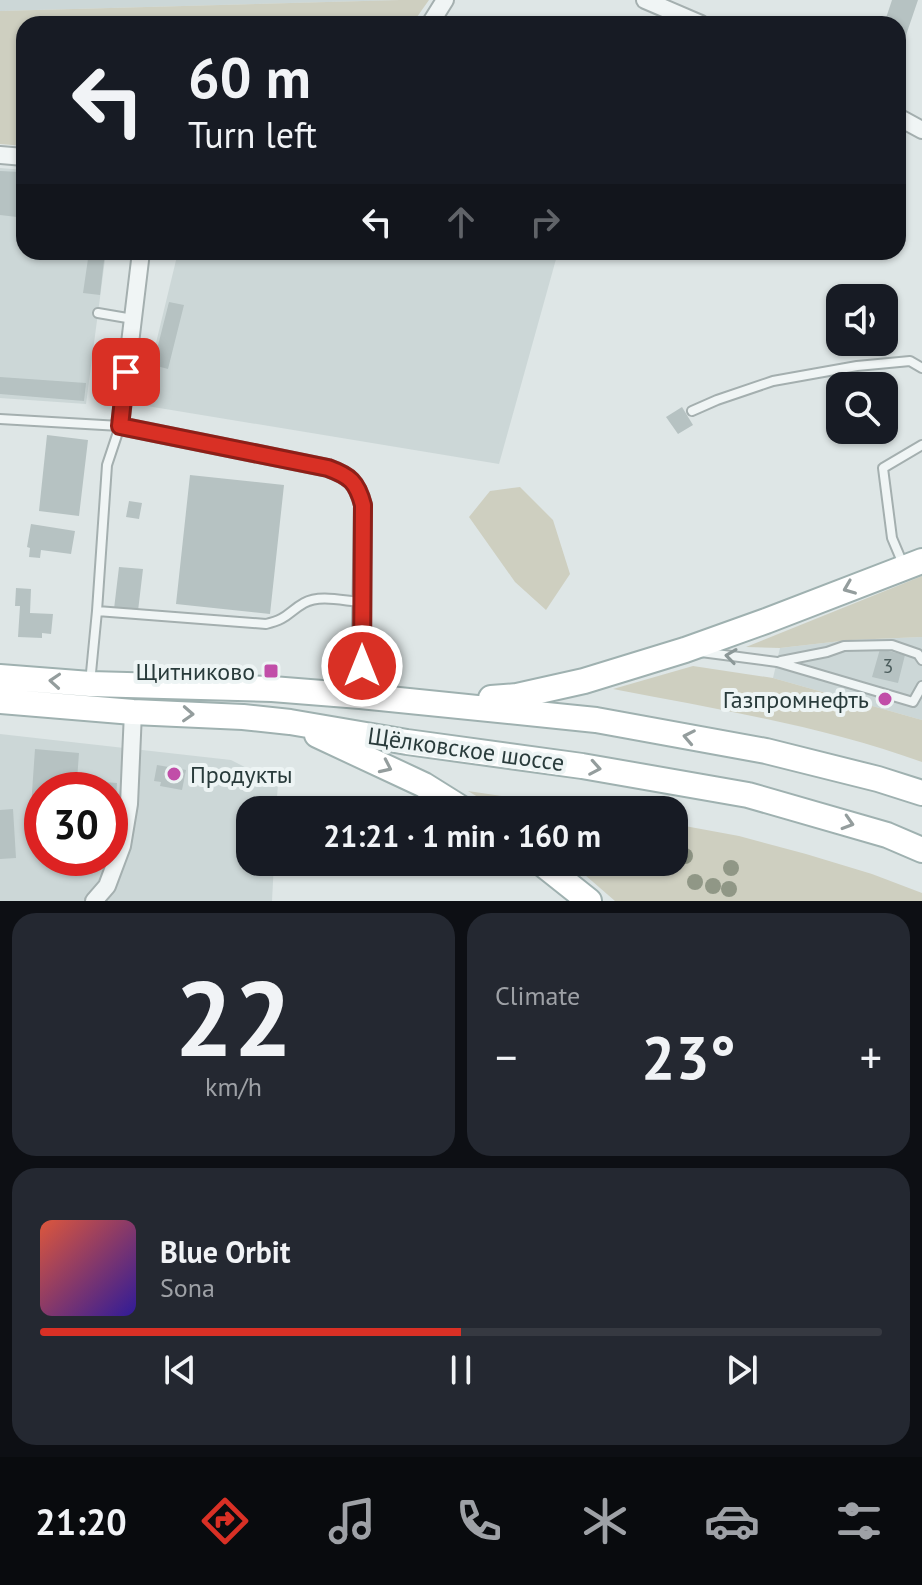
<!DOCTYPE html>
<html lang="en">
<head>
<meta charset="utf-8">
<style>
	:root { --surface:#171b24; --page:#242831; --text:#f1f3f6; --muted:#9ea1a6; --line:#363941; --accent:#d93025 }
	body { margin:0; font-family:"PT Sans",sans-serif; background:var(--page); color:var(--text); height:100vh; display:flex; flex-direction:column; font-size:30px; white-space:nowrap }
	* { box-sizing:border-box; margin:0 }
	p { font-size:26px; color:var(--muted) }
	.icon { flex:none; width:44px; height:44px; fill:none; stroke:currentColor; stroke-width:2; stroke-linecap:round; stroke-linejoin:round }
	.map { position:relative; height:901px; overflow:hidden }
	.details { display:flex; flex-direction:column; gap:12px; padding:12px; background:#0d0f14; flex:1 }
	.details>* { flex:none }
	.hud { position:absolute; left:16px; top:16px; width:890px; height:244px; border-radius:24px; box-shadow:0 2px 6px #0004; background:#171b24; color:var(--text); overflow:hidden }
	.controls { position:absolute; left:826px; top:284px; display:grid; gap:16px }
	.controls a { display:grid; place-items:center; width:72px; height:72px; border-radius:16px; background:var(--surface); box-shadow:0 2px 6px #0004; font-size:40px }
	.speed { position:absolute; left:24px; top:772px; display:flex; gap:16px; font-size:40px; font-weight:700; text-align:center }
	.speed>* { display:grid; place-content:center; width:104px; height:104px; border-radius:50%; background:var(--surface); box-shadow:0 2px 6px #0004; line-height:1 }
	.speed .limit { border:12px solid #d22; background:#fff; color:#111 }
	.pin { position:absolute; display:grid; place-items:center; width:68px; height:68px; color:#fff; margin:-34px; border-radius:16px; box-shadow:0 4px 12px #0006 }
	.me { position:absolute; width:88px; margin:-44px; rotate:0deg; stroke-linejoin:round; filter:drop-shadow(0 0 6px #0008) }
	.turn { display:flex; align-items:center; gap:28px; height:168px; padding:0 40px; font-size:36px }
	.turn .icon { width:104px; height:104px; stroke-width:2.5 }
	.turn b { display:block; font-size:56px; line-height:68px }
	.lanes { display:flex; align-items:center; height:76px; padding:0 40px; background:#0003; justify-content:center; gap:40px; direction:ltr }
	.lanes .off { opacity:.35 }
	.big { font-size:60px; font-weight:700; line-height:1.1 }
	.details .card { flex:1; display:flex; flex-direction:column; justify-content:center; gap:12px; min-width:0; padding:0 28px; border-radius:24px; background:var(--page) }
	.details .dial { align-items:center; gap:0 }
	.dial b { font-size:104px; line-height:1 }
	.song { display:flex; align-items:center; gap:24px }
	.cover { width:96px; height:96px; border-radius:12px; background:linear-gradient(135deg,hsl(10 70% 55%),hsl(250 70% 35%)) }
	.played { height:8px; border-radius:4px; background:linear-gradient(90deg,var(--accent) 50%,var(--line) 50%) }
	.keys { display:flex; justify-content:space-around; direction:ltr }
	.heat { display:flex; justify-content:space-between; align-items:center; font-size:44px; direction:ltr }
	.details .tiles { flex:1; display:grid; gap:12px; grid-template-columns:1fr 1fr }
	.card:last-child { grid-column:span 2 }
	.trip { position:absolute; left:236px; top:796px; width:452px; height:80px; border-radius:24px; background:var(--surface); box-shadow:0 2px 6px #0004; font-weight:700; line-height:80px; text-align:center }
	.menu { display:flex; height:128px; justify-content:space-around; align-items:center; background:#090b0e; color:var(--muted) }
	.menu .icon { width:56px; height:56px }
	.menu .current { color:var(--accent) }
	.menu b { font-size:36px; color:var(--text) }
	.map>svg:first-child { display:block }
	.built { fill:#ccd7d7; fill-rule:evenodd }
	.green { fill:#cecfc0 }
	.building { fill:#b6c2c2 }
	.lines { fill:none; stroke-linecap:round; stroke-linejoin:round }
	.lane-casing { stroke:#a4afaf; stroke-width:12 }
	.street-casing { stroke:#a4afaf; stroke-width:20 }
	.primary-casing { stroke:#9fb1b0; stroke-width:28 }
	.lane { stroke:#f0f5f5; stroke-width:8 }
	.street { stroke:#f0f5f5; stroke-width:16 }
	.primary { stroke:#fff; stroke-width:24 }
	.tree { fill:#909786 }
	.oneway { stroke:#949d9d }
	.oneway2 { stroke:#8c9898 }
	.route-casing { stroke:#8d1f18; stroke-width:20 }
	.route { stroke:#d93025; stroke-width:14 }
	.poi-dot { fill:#c14ea8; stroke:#edf4f4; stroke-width:3 }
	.labels { text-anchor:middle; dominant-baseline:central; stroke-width:8; stroke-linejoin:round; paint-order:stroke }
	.number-label { font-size:20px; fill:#4c5d5d }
	.poi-label { font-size:24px; fill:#293b3b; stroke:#edf4f4; text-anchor:end }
	.street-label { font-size:24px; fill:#293b3b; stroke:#edf4f4 }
</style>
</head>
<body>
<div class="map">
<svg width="922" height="901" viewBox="0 0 922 901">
	<rect width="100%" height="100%" fill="#dee6e6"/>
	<path class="built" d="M0,0H400L0,11Z
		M0,168L24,170V252H106L86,404L0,398Z
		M178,252H558L499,464L141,405Z
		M922,637V720L773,678L780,648L850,640Z
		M0,734L231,760L278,784L276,810H250V862H274L272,901H0ZM42,790H110V858H42Z"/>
	<path class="green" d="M400,0H429L412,24H24V146L0,144V11Z
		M520,487L553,520L570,574L546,610L515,582L469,517L490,491Z
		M922,576V637L850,640L780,648L746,647Z
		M693,666L773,678L922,720V762C822,726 717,709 613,689Z
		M468,791L576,807L592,810H499Z
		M674,824L739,836L806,854L872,874L922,893V901H615L570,862H674Z"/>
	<path class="building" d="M892,0H918L903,44L898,42V24H884Z
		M0,171L20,172L17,217L0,215Z
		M89,252H105L100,295L83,293Z
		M169,302L184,305L168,369L153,365Z
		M0,377L86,383L84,401L0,394Z
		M682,407L693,425L678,434L666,417Z
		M47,435L88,440L79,516L39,511Z
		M190,475L284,485L270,614L176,604Z
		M129,501L142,503L139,519L126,517Z
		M31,524L75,531L71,554L41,550L40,558L29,557L30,548L27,547Z
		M119,567L143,569L138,611L114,609Z
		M16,588L31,589L30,613L53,614L51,634L42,633V638L18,637L20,606H15Z
		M880,649L905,655L898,683L872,677Z
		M35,749L79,753L77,780L117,783L112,847H110V790H42V808L31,807Z
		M157,765L186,770L182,790L160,786L161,782L154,781Z
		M13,809L16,858L0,859V810Z"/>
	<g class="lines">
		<defs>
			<path id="lane" d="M98,313L133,319
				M692,411L717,400L773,381L857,366L910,361L922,368
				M0,419L120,426L107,465L97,611
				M903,564L892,538L883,468L922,445
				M701,652L777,662L913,702L922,686
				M781,661L827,652L844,646L892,645L918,654L922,660
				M90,683L97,611L266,624C288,619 288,612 304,603C320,594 344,601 361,602"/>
			<path id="street" d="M645,0L701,24
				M430,24L445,0
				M898,117L922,130
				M0,155L24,157
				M141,252L120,426L328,468C350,476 357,482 363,505L360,696
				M94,901L107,886L122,846L129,804L133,712"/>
			<path id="primary" d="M0,677L90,684L272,689L360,696L596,720L766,751L878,779L922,793
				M491,698L517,696L584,681L685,650L766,621L922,561
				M0,701L133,712L243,717L290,722L407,742L582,766L748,795L887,835L922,850
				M317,735L424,785L464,810
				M540,862L589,901"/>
		</defs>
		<use href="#lane" class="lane-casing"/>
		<use href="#street" class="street-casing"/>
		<use href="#primary" class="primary-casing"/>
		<use href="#lane" class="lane"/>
		<use href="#street" class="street"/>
		<use href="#primary" class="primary"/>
	</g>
	<g class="tree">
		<circle cx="685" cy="856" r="8"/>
		<circle cx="731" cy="868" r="8"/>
		<circle cx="695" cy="882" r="8"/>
		<circle cx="713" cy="886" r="8"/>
		<circle cx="729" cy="889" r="8"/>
	</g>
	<defs><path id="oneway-chevron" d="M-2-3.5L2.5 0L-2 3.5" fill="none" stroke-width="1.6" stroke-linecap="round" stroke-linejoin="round" transform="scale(2)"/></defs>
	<g class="oneway">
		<use href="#oneway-chevron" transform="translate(849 588) rotate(158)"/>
		<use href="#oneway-chevron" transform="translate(55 681) rotate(-176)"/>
		<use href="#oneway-chevron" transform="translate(188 714) rotate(3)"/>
		<use href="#oneway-chevron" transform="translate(689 737) rotate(-169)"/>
		<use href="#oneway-chevron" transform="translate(386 767) rotate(25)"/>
		<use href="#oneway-chevron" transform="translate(595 768) rotate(10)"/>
		<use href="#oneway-chevron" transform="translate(848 823) rotate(17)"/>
	</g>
	<use class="oneway2" href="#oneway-chevron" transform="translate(731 656) rotate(-172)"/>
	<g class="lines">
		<defs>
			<path id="route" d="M126,372L120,426L328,468C350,476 357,482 363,505L362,666"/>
		</defs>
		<use href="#route" class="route-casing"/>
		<use href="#route" class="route"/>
	</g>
	<g class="poi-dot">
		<rect x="263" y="663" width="16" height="16" rx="4"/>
		<circle cx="885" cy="699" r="8"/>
		<circle cx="174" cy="774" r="8"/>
	</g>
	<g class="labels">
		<g class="number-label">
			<text x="888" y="666">3</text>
		</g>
		<g class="poi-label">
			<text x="255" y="671">Щитниково</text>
			<text x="869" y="699">Газпромнефть</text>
			<text x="190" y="774" text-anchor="start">Продукты</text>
		</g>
		<g class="street-label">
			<text transform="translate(466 749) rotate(8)">Щёлковское шоссе</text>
		</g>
	</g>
</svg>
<div class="controls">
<a><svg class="icon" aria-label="sound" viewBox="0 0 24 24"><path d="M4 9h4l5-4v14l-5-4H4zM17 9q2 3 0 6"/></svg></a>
<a><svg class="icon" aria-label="search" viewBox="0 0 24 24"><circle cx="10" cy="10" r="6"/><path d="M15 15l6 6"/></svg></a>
</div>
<div class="speed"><div class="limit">30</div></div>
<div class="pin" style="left:126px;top:372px;background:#d93025"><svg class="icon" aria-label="arrive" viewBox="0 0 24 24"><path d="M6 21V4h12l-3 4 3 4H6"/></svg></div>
<svg class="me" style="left:362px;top:666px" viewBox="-20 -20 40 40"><circle r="17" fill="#d93025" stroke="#fff" stroke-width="3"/><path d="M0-11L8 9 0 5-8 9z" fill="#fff"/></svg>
<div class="trip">21:21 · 1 min · 160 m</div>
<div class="hud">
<div class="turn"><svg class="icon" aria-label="left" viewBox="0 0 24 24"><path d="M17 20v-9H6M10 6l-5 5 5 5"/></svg><div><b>60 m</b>Turn left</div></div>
<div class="lanes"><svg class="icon" aria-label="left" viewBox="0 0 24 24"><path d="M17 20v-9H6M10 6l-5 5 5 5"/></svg><svg class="icon off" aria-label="ahead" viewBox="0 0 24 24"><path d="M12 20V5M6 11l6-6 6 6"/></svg><svg class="icon off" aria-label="right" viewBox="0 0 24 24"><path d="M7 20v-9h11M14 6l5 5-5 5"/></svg></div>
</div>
</div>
<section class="details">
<div class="tiles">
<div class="card dial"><b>22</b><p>km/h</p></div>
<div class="card"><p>Climate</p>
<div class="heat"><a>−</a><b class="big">23°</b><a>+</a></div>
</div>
<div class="card">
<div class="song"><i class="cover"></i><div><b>Blue Orbit</b><p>Sona</p></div></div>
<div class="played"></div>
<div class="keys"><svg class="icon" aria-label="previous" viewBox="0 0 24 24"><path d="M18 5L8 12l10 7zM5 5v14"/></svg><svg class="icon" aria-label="pause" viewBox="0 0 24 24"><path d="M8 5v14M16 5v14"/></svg><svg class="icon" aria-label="next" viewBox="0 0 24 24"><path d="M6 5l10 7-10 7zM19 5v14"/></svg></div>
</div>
</div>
</section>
<nav class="menu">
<b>21:20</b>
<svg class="icon current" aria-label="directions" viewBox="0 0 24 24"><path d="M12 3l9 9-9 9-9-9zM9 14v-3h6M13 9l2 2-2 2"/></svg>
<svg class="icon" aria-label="music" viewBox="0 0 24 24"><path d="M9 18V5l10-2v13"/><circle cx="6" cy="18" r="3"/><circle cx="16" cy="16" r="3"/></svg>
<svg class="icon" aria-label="phone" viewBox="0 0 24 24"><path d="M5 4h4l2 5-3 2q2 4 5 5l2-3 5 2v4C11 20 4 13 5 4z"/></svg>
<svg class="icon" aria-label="climate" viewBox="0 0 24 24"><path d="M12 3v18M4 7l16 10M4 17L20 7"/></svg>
<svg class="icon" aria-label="car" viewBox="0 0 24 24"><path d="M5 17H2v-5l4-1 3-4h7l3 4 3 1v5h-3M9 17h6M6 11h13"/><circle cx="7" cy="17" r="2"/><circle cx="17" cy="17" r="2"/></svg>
<svg class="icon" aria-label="filters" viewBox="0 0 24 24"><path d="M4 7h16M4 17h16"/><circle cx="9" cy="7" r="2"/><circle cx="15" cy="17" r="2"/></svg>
</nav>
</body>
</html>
